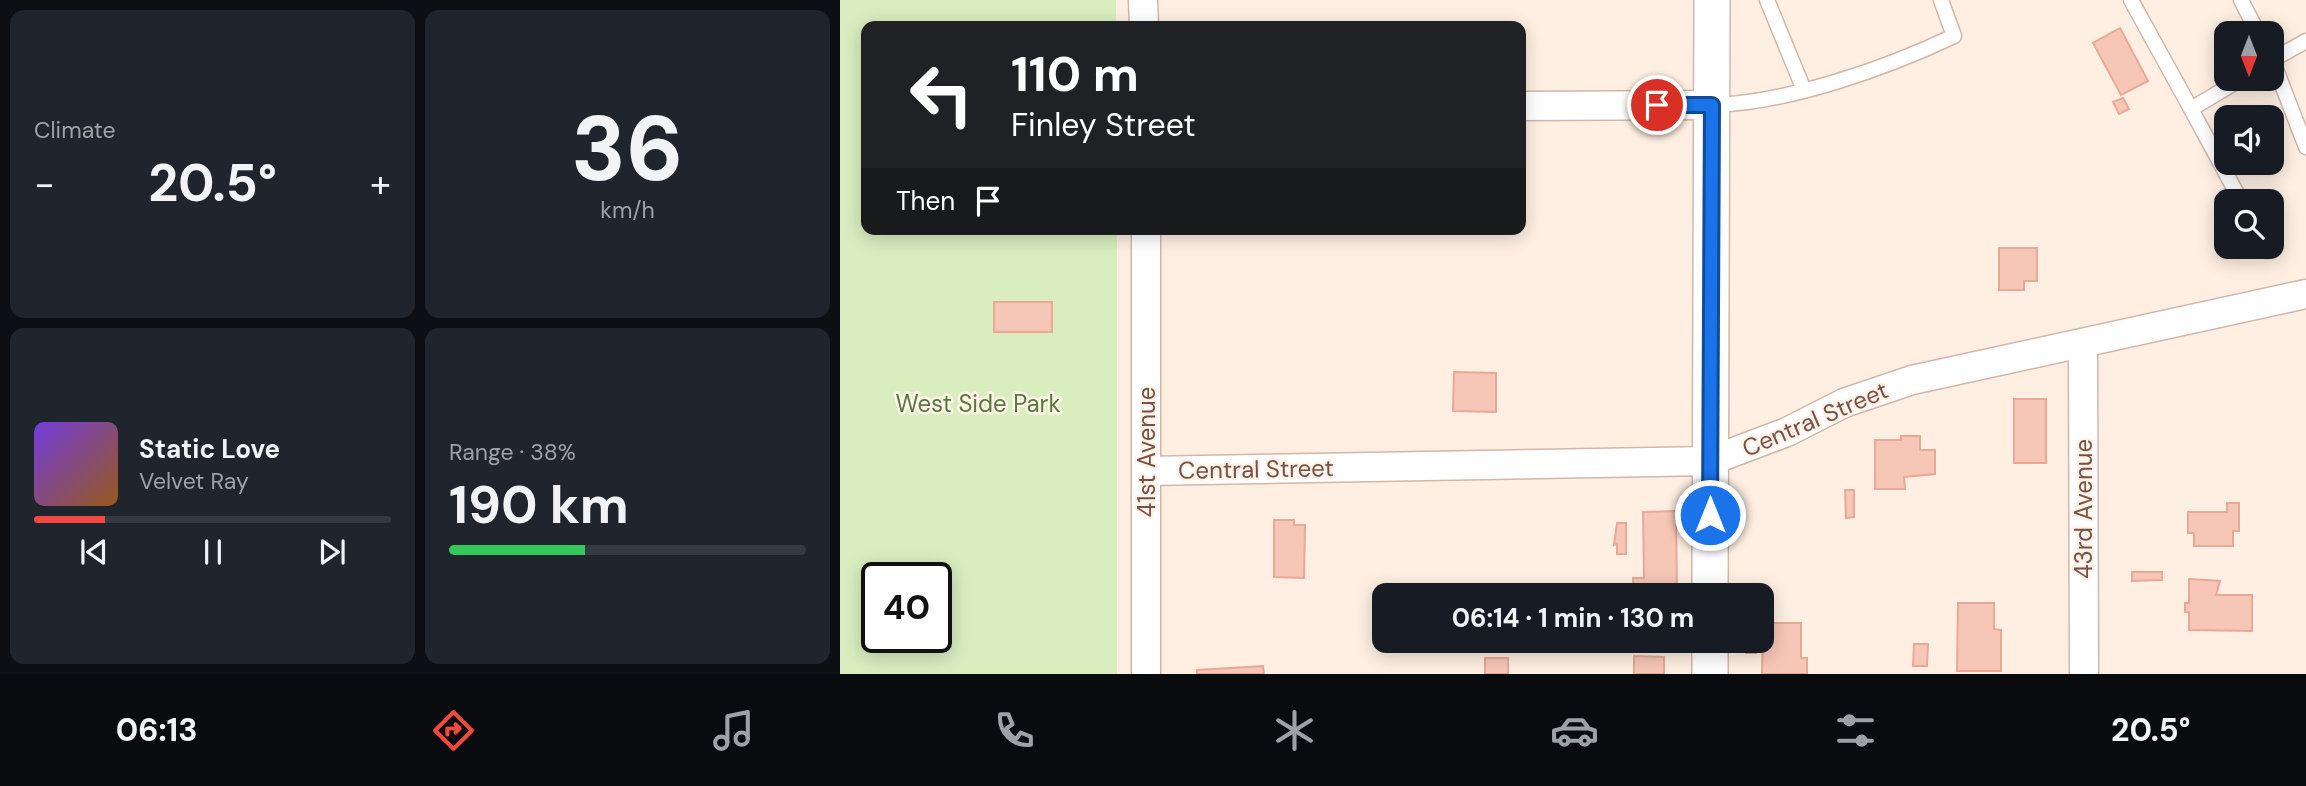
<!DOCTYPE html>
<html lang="en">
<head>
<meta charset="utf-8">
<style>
	:root { --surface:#171b24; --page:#20242c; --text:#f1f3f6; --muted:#9ea1a6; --line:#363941; --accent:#f2483d }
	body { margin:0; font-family:"DM Sans",sans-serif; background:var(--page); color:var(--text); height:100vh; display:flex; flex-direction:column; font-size:26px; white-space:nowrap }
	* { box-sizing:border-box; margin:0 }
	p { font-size:23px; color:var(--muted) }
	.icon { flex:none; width:38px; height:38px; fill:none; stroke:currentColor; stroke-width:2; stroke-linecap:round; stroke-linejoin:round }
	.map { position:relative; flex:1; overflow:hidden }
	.details { display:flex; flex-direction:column; gap:10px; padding:10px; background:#0d0f14; width:840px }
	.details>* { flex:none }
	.top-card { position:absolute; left:21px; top:21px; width:665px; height:214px; border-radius:14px; box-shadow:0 4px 18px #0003; background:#202124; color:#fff; overflow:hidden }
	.needle { width:46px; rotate:180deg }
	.tools { position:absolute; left:1374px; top:21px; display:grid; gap:14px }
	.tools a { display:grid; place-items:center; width:70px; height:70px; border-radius:14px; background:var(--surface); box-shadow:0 4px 18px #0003; font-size:35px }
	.speed { position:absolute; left:21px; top:562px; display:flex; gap:14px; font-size:35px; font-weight:700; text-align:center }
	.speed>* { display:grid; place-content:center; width:91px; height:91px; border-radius:50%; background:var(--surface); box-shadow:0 4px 18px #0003; line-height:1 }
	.speed .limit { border:4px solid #111; border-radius:10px; background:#fff; color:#111 }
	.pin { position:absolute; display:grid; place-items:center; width:60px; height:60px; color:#fff; margin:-30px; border:4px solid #fff; border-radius:50%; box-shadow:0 2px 7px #0007 }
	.me { position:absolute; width:77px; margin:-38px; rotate:0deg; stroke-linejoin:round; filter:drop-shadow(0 0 5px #0008) }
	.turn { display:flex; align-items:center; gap:24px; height:147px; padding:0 35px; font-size:32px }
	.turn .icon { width:91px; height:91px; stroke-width:2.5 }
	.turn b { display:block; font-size:49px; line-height:60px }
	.then { display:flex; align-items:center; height:66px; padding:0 35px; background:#0003; gap:14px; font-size:26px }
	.big { font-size:52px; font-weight:700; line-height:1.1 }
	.details .card { flex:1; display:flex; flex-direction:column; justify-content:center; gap:10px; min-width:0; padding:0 24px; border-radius:14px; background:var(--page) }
	.details .dial { align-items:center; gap:0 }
	.dial b { font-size:91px; line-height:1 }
	.song { display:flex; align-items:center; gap:21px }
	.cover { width:84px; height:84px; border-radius:10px; background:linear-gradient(135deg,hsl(260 70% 55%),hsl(30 70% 35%)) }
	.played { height:7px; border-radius:4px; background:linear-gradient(90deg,var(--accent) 20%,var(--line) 20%) }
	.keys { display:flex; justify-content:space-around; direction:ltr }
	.heat { display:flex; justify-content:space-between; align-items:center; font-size:38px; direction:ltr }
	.charge { height:10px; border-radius:5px; background:linear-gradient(90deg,#34c759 38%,var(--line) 0) }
	.details .tiles { flex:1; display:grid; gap:10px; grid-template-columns:repeat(2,1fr) }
	.trip { position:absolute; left:532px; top:583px; width:402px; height:70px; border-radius:14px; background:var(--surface); box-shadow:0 4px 18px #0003; font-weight:700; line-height:70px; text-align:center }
	.tabs { display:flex; height:112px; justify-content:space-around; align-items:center; background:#090b0e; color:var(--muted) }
	.tabs .icon { width:49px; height:49px }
	.tabs .selected { color:var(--accent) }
	.tabs b { font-size:32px; color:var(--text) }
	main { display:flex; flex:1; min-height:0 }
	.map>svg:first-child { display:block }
	.green { fill:#d9edbf; fill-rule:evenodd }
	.building { fill:#f6c6b7; stroke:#eaa896; stroke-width:2 }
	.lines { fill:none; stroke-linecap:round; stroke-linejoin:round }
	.service-casing { stroke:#d2b6aa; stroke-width:17 }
	.minor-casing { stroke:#d2b6aa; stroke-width:31 }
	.tertiary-casing { stroke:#d2b6aa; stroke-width:38 }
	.service { stroke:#fff; stroke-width:14 }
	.minor { stroke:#fff; stroke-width:28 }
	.tertiary { stroke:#fff; stroke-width:35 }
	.route-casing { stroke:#114b97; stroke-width:18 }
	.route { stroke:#1a73e8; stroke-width:12 }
	.labels { text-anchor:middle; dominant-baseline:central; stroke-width:5; stroke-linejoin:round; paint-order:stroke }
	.park-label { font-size:24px; fill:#58793b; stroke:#fff3ea }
	.street-label { font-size:24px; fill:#785046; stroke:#fff3ea }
</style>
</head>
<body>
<main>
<section class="details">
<div class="tiles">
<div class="card"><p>Climate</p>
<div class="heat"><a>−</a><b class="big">20.5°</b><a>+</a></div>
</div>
<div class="card dial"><b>36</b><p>km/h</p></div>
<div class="card">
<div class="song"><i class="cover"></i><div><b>Static Love</b><p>Velvet Ray</p></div></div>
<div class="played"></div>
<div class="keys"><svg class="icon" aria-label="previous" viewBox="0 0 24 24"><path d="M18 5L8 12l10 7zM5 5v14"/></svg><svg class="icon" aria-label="pause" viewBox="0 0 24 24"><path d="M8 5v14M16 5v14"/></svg><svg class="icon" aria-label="next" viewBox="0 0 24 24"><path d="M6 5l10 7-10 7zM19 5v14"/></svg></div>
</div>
<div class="card"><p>Range · 38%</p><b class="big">190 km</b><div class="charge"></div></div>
</div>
</section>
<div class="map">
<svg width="1466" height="674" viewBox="0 0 1466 674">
	<rect width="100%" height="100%" fill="#feefe2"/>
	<path class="green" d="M0,0H276V26H26V229H277V674H0ZM37,578H96V637H37Z"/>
	<path class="building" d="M1280,28L1308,81L1281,95L1253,43Z
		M1283,98L1289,109L1279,114L1273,102Z
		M1159,248H1197V281H1184V290H1159Z
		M154,302H212V332H154Z
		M614,372L656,373V412L613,411Z
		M1174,399H1206V463H1174Z
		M1061,436H1080V450H1095V474L1064,477L1065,489H1035V440H1061Z
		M1005,490H1014V517L1006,518Z
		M1387,503H1399V531H1393V546H1354V533H1348V512H1387Z
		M836,511L837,595H794L793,578H804L803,512Z
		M434,520H454V525H465L464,578L434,577Z
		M777,523H786V554H777V544L774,545Z
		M1292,572H1322V580L1292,581Z
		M1349,579L1380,581L1376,595H1412V631L1349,630V612H1345V603H1349Z
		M1118,603H1154V629L1161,630V671H1117Z
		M923,623H961V658H967V674H922Z
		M903,640H916V653H906Z
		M1074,644H1088L1087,666H1073Z
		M794,656L824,657V674H794Z
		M645,658H668V674H645Z
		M423,666L424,674H357V670Z"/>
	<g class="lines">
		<defs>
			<path id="service" d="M927,0L964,90
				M1291,0L1351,109L1401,79
				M1401,0L1418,33
				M1432,59L1466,147
				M1432,60L1466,41
				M873,105C947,103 1047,68 1114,36L1101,0
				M1351,109L1401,201
				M1425,247L1427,251"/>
			<path id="minor" d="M303,0L304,26
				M681,106L872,105
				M306,229V674
				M1243,344L1244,674
				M307,471L870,461L947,432L1004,403L1072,380L1466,294"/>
			<path id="tertiary" d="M870,595L872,0
				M870,674V640"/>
		</defs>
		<use href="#service" class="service-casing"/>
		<use href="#minor" class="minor-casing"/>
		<use href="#tertiary" class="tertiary-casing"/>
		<use href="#service" class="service"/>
		<use href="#minor" class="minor"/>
		<use href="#tertiary" class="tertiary"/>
	</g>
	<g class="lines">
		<defs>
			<path id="route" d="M817,105H872L870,515"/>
		</defs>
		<use href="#route" class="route-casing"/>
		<use href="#route" class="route"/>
	</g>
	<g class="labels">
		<g class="park-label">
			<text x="138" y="403">West Side Park</text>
		</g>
		<g class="street-label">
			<text transform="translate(975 419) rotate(-23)">Central Street</text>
			<text transform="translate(306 452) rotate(-90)">41st Avenue</text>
			<text transform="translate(416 469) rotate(-1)">Central Street</text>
			<text transform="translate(1243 509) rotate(-90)">43rd Avenue</text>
		</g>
	</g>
</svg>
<div class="tools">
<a><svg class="needle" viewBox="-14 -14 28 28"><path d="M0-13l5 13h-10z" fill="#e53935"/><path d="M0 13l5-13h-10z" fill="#9ea1a6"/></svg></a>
<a><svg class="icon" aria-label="sound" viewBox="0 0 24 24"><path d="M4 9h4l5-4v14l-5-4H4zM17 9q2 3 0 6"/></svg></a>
<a><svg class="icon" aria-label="search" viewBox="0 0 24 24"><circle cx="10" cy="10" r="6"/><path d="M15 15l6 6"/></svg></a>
</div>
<div class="speed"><div class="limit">40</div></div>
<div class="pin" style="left:817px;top:105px;background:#d93025"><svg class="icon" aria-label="arrive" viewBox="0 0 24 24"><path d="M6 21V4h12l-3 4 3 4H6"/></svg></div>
<svg class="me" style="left:870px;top:515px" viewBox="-20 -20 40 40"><circle r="17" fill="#1a73e8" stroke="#fff" stroke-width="3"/><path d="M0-11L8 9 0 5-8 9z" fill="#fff"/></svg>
<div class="trip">06:14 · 1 min · 130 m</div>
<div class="top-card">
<div class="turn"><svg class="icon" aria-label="left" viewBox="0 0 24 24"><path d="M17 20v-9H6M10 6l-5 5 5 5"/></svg><div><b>110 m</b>Finley Street</div></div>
<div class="then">Then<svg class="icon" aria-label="arrive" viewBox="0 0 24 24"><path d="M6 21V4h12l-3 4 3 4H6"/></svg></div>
</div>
</div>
</main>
<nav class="tabs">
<b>06:13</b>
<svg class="icon selected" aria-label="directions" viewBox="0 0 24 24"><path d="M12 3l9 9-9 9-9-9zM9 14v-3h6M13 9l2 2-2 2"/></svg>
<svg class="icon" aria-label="music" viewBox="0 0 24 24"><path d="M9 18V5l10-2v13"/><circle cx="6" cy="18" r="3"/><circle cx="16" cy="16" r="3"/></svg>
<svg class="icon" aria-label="phone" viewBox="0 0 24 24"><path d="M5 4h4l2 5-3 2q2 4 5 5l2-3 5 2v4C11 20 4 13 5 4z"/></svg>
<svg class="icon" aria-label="climate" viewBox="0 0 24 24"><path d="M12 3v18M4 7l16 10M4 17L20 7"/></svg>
<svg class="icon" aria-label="car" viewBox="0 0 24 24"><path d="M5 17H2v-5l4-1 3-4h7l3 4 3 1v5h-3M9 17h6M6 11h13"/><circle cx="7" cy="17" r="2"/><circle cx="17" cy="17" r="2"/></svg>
<svg class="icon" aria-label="filters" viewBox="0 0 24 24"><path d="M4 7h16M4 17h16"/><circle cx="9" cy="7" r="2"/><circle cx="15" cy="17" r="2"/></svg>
<b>20.5°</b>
</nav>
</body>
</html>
